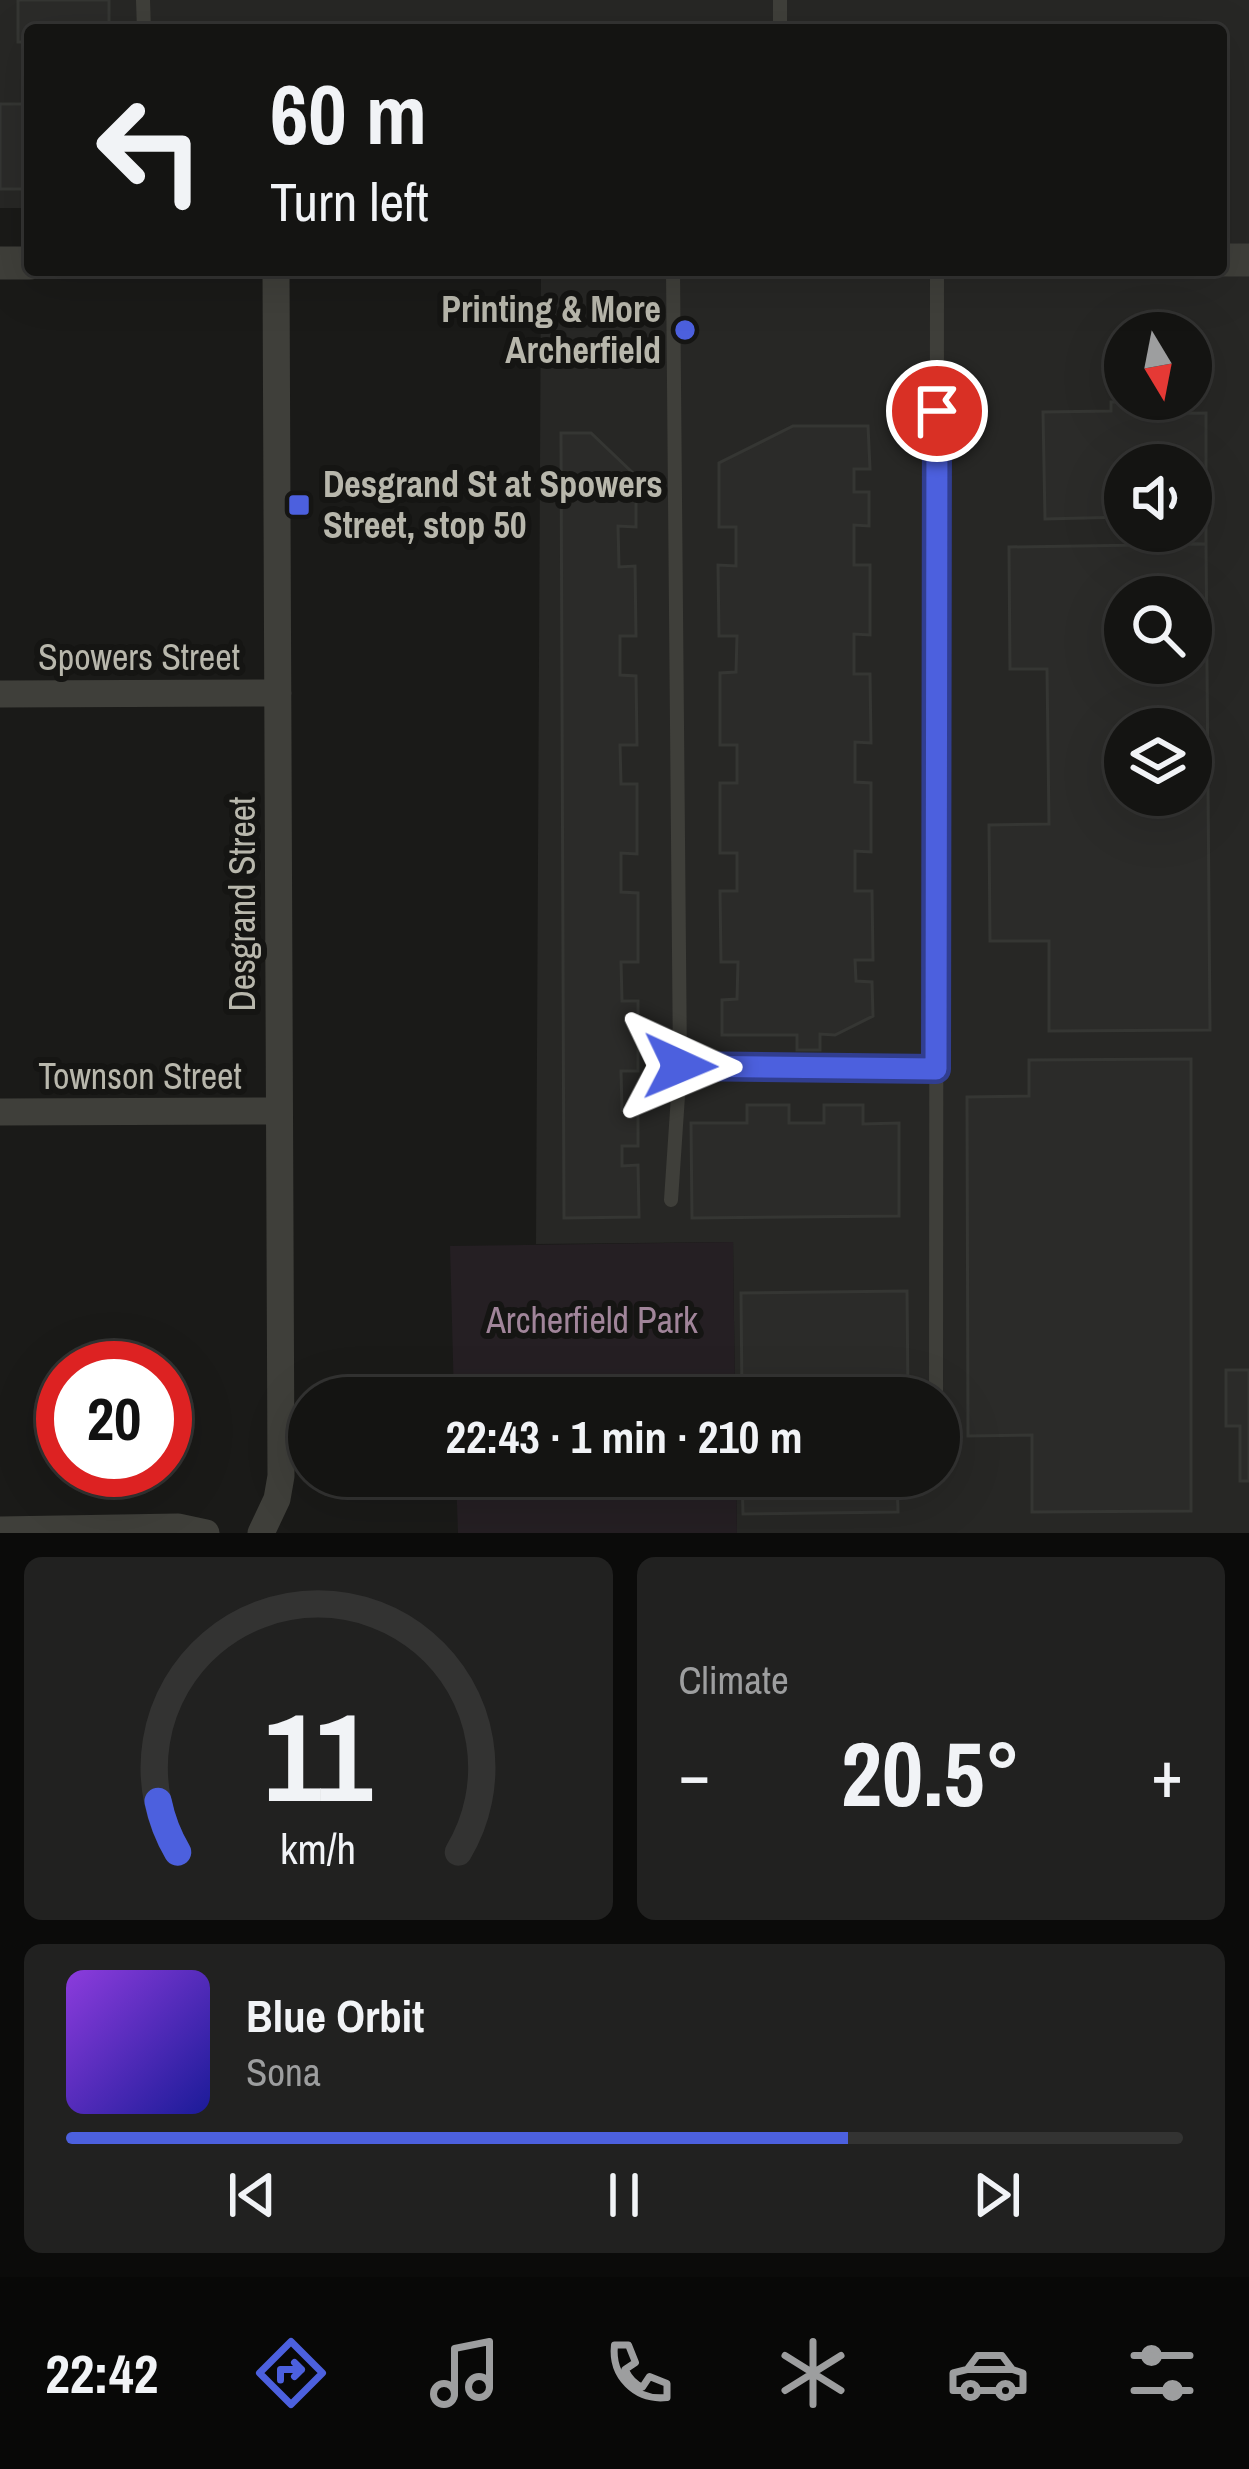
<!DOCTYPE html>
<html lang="en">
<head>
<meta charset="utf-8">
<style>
	:root { --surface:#141412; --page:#212120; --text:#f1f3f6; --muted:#9d9e9f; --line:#333332; --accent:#4c60de }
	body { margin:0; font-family:"Archivo Narrow",sans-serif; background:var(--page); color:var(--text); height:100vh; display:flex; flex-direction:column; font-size:45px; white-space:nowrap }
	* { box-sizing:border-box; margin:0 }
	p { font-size:39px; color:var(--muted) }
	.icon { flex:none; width:66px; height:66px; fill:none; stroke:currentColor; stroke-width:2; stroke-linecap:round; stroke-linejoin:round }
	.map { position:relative; height:1533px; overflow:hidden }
	.side { display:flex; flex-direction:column; gap:24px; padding:24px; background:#0b0b0a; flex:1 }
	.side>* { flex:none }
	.guide { position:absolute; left:24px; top:24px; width:1203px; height:252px; border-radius:12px; box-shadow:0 12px 48px #0002,0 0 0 3px var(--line); background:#141412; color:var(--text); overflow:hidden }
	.needle { width:78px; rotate:170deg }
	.controls { position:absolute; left:1104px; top:312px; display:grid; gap:24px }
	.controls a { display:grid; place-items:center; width:108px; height:108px; border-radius:50%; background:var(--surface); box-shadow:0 12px 48px #0002,0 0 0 3px var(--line); font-size:60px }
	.speed { position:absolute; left:36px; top:1341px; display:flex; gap:24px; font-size:60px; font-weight:700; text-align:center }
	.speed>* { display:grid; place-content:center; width:156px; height:156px; border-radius:50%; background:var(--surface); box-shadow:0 12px 48px #0002,0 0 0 3px var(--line); line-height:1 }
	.speed .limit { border:18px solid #d22; background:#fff; color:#111 }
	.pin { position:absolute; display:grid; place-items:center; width:102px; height:102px; color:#fff; margin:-51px; border:6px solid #fff; border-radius:50%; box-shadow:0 3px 12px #0007 }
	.me { position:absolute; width:132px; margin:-66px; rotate:91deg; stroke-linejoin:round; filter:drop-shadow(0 0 9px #0008) }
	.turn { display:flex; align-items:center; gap:42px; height:252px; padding:0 48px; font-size:54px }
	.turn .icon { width:156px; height:156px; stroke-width:2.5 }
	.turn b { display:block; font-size:84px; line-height:102px }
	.big { font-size:90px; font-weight:700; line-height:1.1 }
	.side .widget { flex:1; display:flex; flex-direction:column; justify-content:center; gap:18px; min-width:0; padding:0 42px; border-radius:18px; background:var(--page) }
	.side .dial { align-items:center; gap:0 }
	.dial svg { height:312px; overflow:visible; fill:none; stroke:var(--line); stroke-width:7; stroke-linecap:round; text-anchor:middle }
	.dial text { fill:var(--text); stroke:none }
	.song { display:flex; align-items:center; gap:36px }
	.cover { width:144px; height:144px; border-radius:18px; background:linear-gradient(135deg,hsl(270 70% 55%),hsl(240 70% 35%)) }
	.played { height:12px; border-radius:6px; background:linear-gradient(90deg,var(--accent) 70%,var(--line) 70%) }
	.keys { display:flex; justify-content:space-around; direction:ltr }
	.heat { display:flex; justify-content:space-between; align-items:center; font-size:66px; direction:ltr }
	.side .tiles { flex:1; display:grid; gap:24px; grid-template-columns:1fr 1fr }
	.widget:last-child { grid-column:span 2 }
	.trip { position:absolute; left:288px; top:1377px; width:672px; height:120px; border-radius:60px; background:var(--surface); box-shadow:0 12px 48px #0002,0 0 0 3px var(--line); font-weight:700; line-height:120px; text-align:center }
	.menu { display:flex; height:192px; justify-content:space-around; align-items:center; background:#080807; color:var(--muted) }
	.menu .icon { width:84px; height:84px }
	.menu .on { color:var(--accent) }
	.menu b { font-size:54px; color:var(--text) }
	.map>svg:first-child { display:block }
	.built { fill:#272725; fill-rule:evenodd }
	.green { fill:#251f23 }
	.building { fill:#2b2b29; stroke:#353633; stroke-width:3; fill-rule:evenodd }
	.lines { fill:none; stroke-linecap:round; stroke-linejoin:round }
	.service { stroke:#3f3f3a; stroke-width:14 }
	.minor { stroke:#3f3f3a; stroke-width:27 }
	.tertiary { stroke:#3f3f3a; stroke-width:33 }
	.route-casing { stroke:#313e90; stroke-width:30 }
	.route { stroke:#4c60de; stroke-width:21 }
	.poi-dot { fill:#4c60de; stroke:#151513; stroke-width:4.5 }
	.labels { text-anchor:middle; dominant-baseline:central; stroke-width:12; stroke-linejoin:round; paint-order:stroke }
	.poi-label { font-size:36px; font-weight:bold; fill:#b8b7ac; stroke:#151513; text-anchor:end }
	.street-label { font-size:36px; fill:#b8b7ac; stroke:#151513 }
	.park-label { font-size:36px; fill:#a1859a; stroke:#151513 }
</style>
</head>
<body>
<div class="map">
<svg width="1249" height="1533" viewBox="0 0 1249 1533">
	<rect width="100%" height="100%" fill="#1a1a18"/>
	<path class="built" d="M0,0H1249V1533H737L736,1476H939V1398H735L733,1242L536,1244L541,270H1221V30H30V208H0ZM1125,333H1191V399H1125ZM1125,465H1191V531H1125ZM1125,597H1191V663H1125ZM1125,729H1191V795H1125Z"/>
	<path class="green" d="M733,1242L735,1398H454L450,1246Z
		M456,1476H736L737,1533H458Z"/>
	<path class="building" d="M18,0H109V30H30V42H18Z
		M0,104H30V189H0Z
		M1111,402H1138V414L1206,413V544L1164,543V531H1191V465H1125V517L1045,519L1043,412L1111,411Z
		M793,426H868L870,469H854V492H869V526L854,525V565H870V635L854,634V674H870L871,743L855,742V782L871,783V852L855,851V891H872L873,960H855L856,981L872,982L873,1016L835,1035L820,1034V1050H797V1035H722V1000L737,999L738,962H721L720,891H737V853H720V783H737V745H720V673L736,672L737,636H719L718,565L736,566V527H719V463Z
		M561,433H591L636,476V480L619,482L620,498H636V527L618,526L619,567L635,566L636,636H620V675L636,676L637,745H620L621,784H637V854L621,853V892L638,893V962H621L622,1001H638V1071H621L622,1110H638V1146H622V1166L638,1165L639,1217L564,1218Z
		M1206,544L1210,1030L1049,1031V941H990L989,825L1049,824L1047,669H1010L1009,547ZM1125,597H1191V663H1125ZM1125,729H1191V795H1125Z
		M1191,1059V1511L1032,1512V1435L968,1436L967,1097L1029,1096V1060Z
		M747,1105H789V1123H824V1105H863V1124L899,1123V1216L692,1218L691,1123H747Z
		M907,1291L908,1398H742L741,1293Z
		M1226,1370H1249V1481H1240V1426H1226Z
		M742,1476H897L898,1512L743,1514Z"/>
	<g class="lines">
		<path class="service" d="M143,0L144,30
			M780,0V30
			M680,1066L936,1069
			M671,1200L680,1066L673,270
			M936,1398L937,270"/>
		<path class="minor" d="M0,694L278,693
			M0,1112L279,1111
			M0,1530L178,1527L206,1533
			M261,1533L277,1499L281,1476L276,270"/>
		<path class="tertiary" d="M1221,260H1249
			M0,263H30"/>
	</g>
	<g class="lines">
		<defs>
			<path id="route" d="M680,1066L936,1069L937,411"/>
		</defs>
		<use href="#route" class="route-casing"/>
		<use href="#route" class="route"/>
	</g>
	<g class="poi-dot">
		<circle cx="685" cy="330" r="12"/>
		<rect x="287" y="493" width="24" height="24" rx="6"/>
	</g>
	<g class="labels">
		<g class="poi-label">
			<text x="661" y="309">Printing &amp; More<tspan x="661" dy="41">Archerfield</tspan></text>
			<text x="323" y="484" text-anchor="start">Desgrand St at Spowers<tspan x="323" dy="41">Street, stop 50</tspan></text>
		</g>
		<g class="street-label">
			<text x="139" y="657">Spowers Street</text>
			<text transform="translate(242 904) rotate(-90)">Desgrand Street</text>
			<text x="140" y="1076">Townson Street</text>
		</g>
		<g class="park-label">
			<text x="592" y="1320">Archerfield Park</text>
		</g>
	</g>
</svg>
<div class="controls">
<a><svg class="needle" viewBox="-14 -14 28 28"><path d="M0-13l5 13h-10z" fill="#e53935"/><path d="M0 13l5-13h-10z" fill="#9d9e9f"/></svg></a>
<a><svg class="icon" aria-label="sound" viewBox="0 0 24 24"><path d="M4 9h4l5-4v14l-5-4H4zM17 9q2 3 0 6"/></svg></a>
<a><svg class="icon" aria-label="search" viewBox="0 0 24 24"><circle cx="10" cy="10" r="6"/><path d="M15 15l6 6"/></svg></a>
<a><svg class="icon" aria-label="layers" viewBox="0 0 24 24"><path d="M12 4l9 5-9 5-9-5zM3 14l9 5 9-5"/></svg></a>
</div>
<div class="speed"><div class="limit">20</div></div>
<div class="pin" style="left:937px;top:411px;background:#d93025"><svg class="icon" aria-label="arrive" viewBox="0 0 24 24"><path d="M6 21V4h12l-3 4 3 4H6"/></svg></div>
<svg class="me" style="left:680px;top:1066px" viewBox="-20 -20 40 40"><path d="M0-17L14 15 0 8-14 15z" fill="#4c60de" stroke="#fff" stroke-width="4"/></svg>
<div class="trip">22:43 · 1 min · 210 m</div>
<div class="guide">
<div class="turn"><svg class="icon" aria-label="left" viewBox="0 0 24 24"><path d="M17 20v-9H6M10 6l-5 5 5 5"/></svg><div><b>60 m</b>Turn left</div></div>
</div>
</div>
<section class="side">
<div class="tiles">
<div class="widget dial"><svg viewBox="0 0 100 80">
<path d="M14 69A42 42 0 1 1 86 69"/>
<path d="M14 69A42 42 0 0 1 9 56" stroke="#4c60de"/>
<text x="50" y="56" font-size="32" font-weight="700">11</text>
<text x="50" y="72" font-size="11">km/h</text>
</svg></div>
<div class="widget"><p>Climate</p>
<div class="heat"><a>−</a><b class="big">20.5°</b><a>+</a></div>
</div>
<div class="widget">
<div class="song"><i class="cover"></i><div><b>Blue Orbit</b><p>Sona</p></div></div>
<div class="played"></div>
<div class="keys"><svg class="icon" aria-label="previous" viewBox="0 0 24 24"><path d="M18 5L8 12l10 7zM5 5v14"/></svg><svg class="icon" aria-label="pause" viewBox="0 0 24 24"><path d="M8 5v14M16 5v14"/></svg><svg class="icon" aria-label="next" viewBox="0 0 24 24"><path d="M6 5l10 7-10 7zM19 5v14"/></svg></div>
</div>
</div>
</section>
<nav class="menu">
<b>22:42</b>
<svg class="icon on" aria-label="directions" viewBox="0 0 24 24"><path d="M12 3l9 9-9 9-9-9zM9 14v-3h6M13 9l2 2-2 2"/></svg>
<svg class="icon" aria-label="music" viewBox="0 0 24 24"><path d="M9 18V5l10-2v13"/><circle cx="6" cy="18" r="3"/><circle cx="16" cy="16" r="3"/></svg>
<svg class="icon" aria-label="phone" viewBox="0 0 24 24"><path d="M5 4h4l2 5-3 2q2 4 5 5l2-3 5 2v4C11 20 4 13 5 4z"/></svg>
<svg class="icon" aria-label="climate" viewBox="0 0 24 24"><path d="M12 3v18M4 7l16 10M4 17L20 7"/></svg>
<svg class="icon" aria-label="car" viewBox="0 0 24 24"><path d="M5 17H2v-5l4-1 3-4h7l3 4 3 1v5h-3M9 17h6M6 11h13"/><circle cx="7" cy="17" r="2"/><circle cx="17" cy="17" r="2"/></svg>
<svg class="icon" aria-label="filters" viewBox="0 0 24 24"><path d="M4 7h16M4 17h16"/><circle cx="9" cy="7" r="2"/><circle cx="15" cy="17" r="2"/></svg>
</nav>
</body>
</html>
